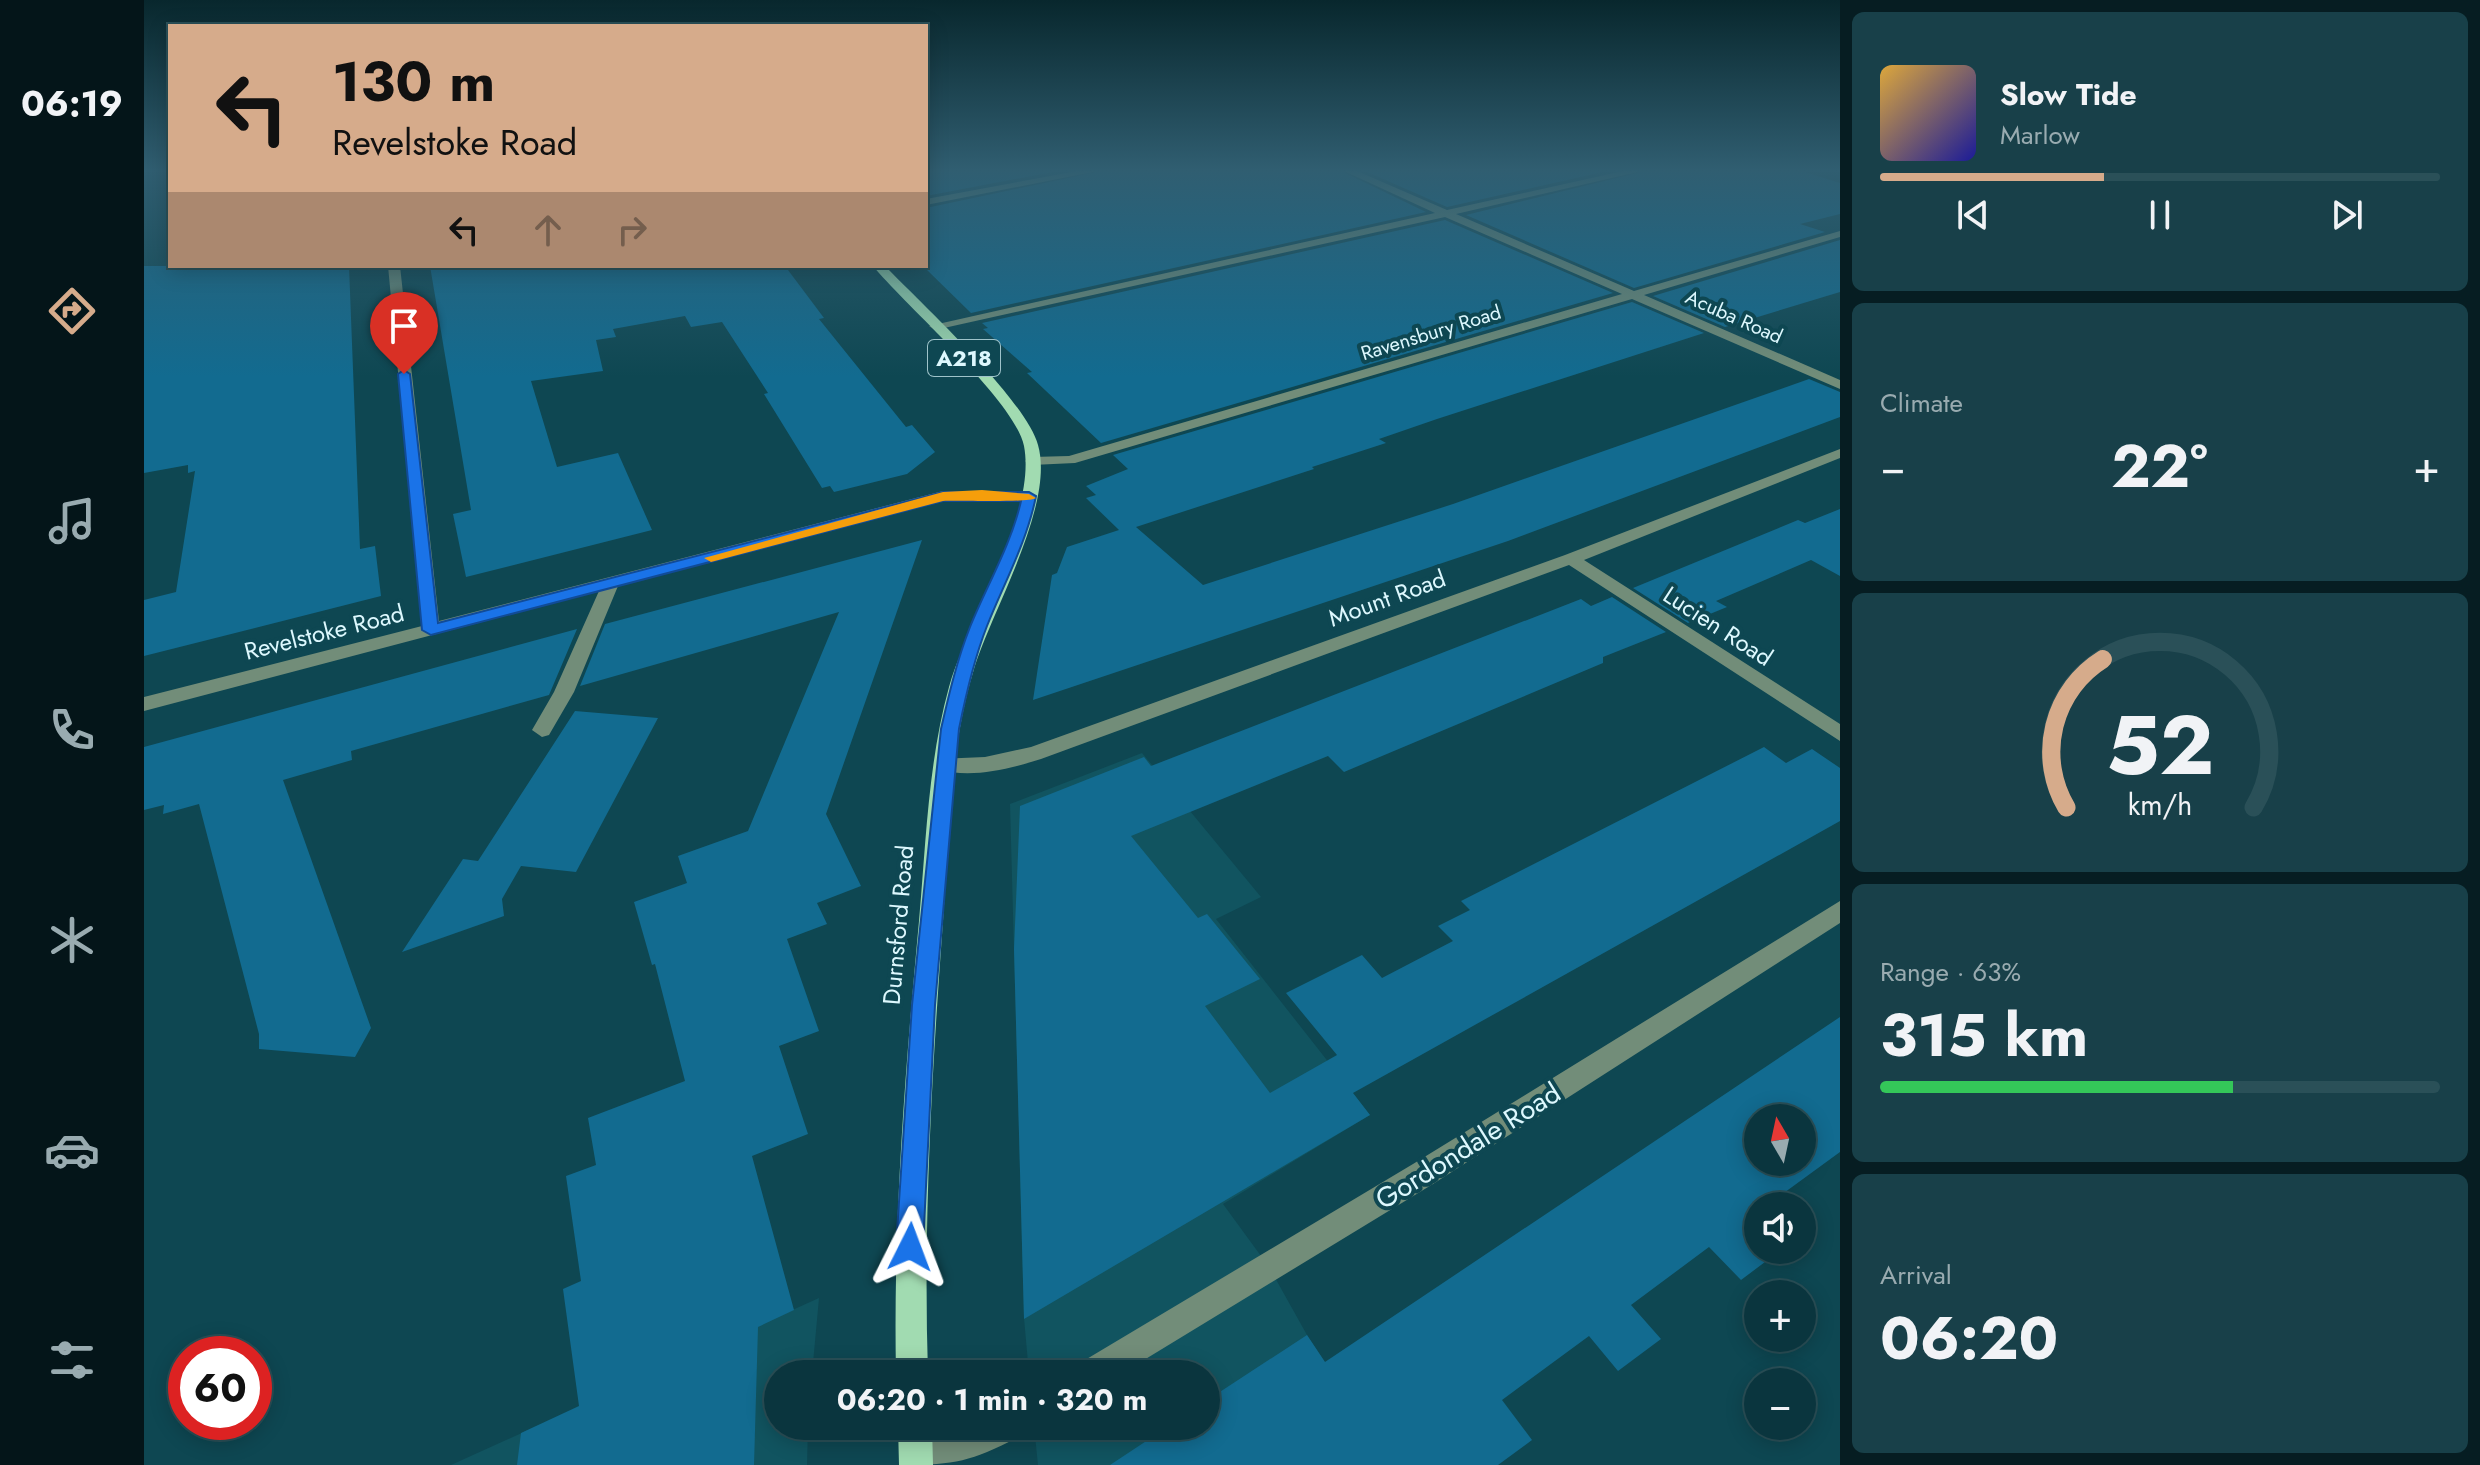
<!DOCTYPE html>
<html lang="en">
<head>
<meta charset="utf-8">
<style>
	:root { --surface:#0a353e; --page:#184049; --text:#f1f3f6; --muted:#99abb0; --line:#2a5058; --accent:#d6ab8b }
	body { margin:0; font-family:Jost,sans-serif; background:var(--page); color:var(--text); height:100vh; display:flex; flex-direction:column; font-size:30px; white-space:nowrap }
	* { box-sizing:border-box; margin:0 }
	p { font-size:26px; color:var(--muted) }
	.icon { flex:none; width:44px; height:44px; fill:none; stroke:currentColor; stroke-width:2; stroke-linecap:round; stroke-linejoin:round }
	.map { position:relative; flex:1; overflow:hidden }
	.drawer { display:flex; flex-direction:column; gap:12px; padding:12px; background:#061d22; width:640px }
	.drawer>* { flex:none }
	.guide { position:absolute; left:24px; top:24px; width:760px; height:244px; border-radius:0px; box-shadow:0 4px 20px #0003,0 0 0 2px var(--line); background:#d6ab8b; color:#111; overflow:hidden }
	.needle { width:52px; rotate:351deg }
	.tools { position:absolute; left:1600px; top:1104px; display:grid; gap:16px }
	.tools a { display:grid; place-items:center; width:72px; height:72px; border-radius:50%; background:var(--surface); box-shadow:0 4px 20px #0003,0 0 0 2px var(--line); font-size:40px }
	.speed { position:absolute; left:24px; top:1336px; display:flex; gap:16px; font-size:40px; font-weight:700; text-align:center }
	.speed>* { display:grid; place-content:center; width:104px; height:104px; border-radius:50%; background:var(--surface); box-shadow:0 4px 20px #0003,0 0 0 2px var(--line); line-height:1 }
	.speed .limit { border:12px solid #d22; background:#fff; color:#111 }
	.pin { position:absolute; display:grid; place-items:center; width:68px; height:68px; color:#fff; margin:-82px -34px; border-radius:50% 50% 50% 0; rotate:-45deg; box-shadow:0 0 8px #0007 }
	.pin .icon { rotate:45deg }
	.me { position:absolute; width:88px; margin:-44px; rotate:3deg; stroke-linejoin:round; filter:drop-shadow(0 0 6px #0008) }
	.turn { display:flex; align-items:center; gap:28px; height:168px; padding:0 32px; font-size:36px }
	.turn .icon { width:104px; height:104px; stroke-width:2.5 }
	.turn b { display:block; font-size:56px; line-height:68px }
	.lanes { display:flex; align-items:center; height:76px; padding:0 32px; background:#0003; justify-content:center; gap:40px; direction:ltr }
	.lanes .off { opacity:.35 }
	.big { font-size:60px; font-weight:700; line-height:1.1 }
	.drawer .widget { flex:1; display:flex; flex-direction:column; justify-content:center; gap:12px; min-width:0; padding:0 28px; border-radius:12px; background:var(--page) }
	.drawer .dial { align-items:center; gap:0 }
	.dial svg { height:208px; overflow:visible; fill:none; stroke:var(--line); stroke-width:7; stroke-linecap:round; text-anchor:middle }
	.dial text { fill:var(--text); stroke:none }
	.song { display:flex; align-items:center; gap:24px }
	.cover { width:96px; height:96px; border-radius:12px; background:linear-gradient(135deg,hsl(40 70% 55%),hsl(240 70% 35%)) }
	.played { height:8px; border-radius:4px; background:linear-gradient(90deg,var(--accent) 40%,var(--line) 40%) }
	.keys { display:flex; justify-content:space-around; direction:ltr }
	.heat { display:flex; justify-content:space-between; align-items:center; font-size:44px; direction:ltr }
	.charge { height:12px; border-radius:6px; background:linear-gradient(90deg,#34c759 63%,var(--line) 0) }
	.trip { position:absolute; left:620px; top:1360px; width:456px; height:80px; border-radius:40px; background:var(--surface); box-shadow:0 4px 20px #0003,0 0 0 2px var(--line); font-weight:700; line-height:80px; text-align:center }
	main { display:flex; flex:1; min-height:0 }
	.menu { display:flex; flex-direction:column; width:144px; justify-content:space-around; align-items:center; background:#041519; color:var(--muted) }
	.menu .icon { width:56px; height:56px }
	.menu .current { color:var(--accent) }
	.menu b { font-size:36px; color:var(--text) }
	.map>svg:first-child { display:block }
	.built { fill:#115460 }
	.building { fill:#126b90; fill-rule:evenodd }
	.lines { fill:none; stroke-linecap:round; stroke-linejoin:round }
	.minor { fill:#728d79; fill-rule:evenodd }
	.major { fill:#a1dbb1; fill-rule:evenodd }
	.route { fill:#1a73e8; stroke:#114b97; stroke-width:2 }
	.slow { fill:#f59e0b }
	.labels { text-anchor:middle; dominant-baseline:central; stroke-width:8; stroke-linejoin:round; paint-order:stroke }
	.far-street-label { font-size:20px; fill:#ddf8fe; stroke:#0e4752 }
	.shield { fill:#0e4752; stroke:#9fc3ca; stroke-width:2 }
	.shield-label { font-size:22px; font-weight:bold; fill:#ddf8fe }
	.street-label { font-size:24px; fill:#ddf8fe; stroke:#0e4752 }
	.near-street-label { font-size:28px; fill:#ddf8fe; stroke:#0e4752 }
</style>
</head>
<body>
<main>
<nav class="menu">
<b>06:19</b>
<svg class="icon current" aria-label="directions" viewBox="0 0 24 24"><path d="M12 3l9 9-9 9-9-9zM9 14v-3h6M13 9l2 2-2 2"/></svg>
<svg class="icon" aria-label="music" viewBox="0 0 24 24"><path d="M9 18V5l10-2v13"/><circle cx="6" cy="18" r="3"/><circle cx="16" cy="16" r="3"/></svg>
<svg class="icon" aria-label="phone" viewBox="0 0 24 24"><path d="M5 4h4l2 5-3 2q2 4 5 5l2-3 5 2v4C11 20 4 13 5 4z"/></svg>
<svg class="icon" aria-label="climate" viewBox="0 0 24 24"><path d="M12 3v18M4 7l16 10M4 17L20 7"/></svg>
<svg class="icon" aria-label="car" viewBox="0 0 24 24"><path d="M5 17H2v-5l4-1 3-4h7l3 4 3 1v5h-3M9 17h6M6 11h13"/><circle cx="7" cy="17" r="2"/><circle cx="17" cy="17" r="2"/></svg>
<svg class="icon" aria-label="filters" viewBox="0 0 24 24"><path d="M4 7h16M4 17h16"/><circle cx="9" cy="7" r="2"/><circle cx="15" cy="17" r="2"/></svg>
</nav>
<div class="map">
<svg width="1696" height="1465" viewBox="0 0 1696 1465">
	<rect width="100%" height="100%" fill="#0e4752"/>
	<path class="built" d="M998,753L1117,897L1072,919L1226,1115L1079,1204L1125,1267L1163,1335L1249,1465H894L890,1426H1062V1374H885L880,1318L866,804Z
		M675,1298L668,1374H634V1426H664L663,1465H307Z"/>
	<path class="building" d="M782,171H914L782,196Z
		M957,171H1197L1282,212L827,313L782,269V208Z
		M1221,171H1463L1303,207Z
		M1501,171H1658L1696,183V214L1656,224L1681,232L1490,288L1322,215Z
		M1301,220L1469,293L957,443L883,373L888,372L839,329L844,328L838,323Z
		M1696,240V292L1581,327L1509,296Z
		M0,266H205L216,549L231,546L237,596L0,656V600L32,592L51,471L44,473V465L0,473Z
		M286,266H641L680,318L675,319L762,427L768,425L791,452L763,474L690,492L686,486L678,488L620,394L624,393L578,322L547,327L541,316L469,329L472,337L452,340L459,371L387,381L413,467L474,453L508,530L322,577L309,514L327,510Z
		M1488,302L1560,333L1293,419L1235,439L1242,443L1168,467L1170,469L992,527L1059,585L1309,504L1665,379L1696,392V417L1364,541L889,700L908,575L913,573L923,547L975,530L942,498L952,495L942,486L984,469L969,455Z
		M1696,509V576L1667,560L1572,601L1583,607L1544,623L1489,588L1654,520L1661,523Z
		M778,540L682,814L717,886L673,903L683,924L643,939L675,1031L635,1046L664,1134L608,1156L650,1310L614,1327L610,1465H373L377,1433L435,1406L419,1289L437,1281L422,1176L452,1165L444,1118L541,1081L511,964L508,965L490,902L543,883L534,856L604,831L695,612L436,686L461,624Z
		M1468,597L1522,632L1459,657V663L1200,772L1184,756L987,836L1054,918L1063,914L1116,979L1061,1006L1126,1093L1193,1055L1142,993L1218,955L1238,978L1309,941L1294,926L1326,910L1317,901L1620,747L1642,763L1668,749L1696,768V821L1209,1093L1226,1115L880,1319L870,949L876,806L1000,757L1007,766L1437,599L1447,606Z
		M433,629L405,695L207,751L208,760L139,780L227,1028L211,1057L115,1049V1034L55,804L19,814L20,805L0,810V747Z
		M431,711L514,718L432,872L377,866L358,899L360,916L258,952L319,859L334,861Z
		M1696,1017V1152L1622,1206H1614V1212L1601,1221L1614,1235V1250L1633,1253L1597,1280L1565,1247L1487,1305L1517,1339L1474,1371L1445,1336L1358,1400L1388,1440L1354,1465H966L1025,1426H1062V1401L1163,1335L1181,1362ZM1614,1118H1658V1162H1614Z"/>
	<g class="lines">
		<path class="minor" d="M933,171H954L782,205V199Z
			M1200,171H1213L1303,210L1479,171H1498L1312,214L1490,291L1696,231V237L1500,295L1696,380V389L1488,299L931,463L888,465L881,461L888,457L925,456L1478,294L1301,217L791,330L785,326L1291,213Z
			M244,266H256L295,621L799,491H885L893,496L885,501H799L474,586L430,692L405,735L398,737L388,730L410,692L455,591L0,711V697L278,626Z
			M1696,449V458L1440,560L1696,724V741L1425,565L897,759C865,769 826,779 794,769L791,764L794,759L841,757L887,747L1421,555Z
			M1696,901V923L1289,1184L977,1374H931L936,1363L1269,1164Z
			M826,1426H878L873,1438C827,1461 811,1465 760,1465L755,1454L760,1442Z"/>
		<path class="major" d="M729,266H741C777,303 882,400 894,445C911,505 848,610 830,669C805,750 805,837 799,921C788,1072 779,1222 784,1374H752C749,1222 761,1072 775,921C782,843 784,763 805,687C824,619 893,515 880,446C871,401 762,306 729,266Z
			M754,1426H788L789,1465H755Z"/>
	</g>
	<linearGradient id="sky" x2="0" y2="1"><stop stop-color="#08272d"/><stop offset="0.45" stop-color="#305e71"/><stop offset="1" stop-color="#305e71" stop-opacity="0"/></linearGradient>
	<rect width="1696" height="377" fill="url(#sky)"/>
	<path class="route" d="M260,370L266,374L294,623L799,492H885L892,496C883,542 860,583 843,626C830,659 822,694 815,729L791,1005L779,1247L775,1257L766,1261L756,1257L752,1247L768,1005L797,729C805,694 813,660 826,627C843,585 867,545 877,501H799L287,635L278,630L254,374Z"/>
	<path class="slow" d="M838,490L885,494L892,498C885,503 816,500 799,501L567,562L560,558L799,492Z"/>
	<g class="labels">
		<g class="far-street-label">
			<text transform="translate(1590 317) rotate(24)">Acuba Road</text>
			<text transform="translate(1287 333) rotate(-17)">Ravensbury Road</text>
		</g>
		<rect class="shield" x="784" y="340" width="72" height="36" rx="6"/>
		<g class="shield-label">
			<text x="820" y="358">A218</text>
		</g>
		<g class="street-label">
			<text transform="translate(1243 598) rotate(-20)">Mount Road</text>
			<text transform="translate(1574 626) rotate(33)">Lucien Road</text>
			<text transform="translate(180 632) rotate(-14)">Revelstoke Road</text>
			<text transform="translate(754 925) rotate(-85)">Durnsford Road</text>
		</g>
		<g class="near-street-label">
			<text transform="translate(1324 1146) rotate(-32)">Gordondale Road</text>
		</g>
	</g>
</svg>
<div class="tools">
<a><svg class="needle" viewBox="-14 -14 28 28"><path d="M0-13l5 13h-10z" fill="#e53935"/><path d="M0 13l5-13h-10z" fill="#99abb0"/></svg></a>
<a><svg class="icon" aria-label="sound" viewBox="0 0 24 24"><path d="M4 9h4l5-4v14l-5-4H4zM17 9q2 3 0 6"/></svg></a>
<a>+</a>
<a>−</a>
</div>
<div class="speed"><div class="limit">60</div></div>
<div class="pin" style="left:260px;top:374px;background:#d93025"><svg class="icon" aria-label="arrive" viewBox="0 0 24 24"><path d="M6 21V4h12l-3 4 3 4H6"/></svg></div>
<svg class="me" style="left:766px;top:1247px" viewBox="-20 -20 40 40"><path d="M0-17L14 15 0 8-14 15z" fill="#1a73e8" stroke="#fff" stroke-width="4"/></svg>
<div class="trip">06:20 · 1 min · 320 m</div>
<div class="guide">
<div class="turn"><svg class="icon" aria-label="left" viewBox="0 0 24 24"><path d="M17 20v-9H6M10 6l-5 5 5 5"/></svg><div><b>130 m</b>Revelstoke Road</div></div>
<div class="lanes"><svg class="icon" aria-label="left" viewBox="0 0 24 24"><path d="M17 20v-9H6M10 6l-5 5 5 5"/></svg><svg class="icon off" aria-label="ahead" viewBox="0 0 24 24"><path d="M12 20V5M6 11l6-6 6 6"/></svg><svg class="icon off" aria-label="right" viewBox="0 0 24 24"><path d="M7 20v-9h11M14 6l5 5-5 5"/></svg></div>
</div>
</div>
<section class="drawer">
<div class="widget">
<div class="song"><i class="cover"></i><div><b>Slow Tide</b><p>Marlow</p></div></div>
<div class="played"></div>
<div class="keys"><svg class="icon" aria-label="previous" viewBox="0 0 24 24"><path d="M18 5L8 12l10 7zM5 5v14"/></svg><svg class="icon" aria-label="pause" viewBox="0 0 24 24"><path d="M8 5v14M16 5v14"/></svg><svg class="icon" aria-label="next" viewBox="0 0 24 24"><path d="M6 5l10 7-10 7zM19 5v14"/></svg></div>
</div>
<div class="widget"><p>Climate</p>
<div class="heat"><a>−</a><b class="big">22°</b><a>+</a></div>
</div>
<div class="widget dial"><svg viewBox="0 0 100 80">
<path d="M14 69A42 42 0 1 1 86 69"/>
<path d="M14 69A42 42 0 0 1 28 12" stroke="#d6ab8b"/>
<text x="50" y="56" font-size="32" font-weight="700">52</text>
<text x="50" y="72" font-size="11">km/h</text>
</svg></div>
<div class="widget"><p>Range · 63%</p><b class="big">315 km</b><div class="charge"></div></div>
<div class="widget"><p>Arrival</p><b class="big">06:20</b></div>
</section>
</main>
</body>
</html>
